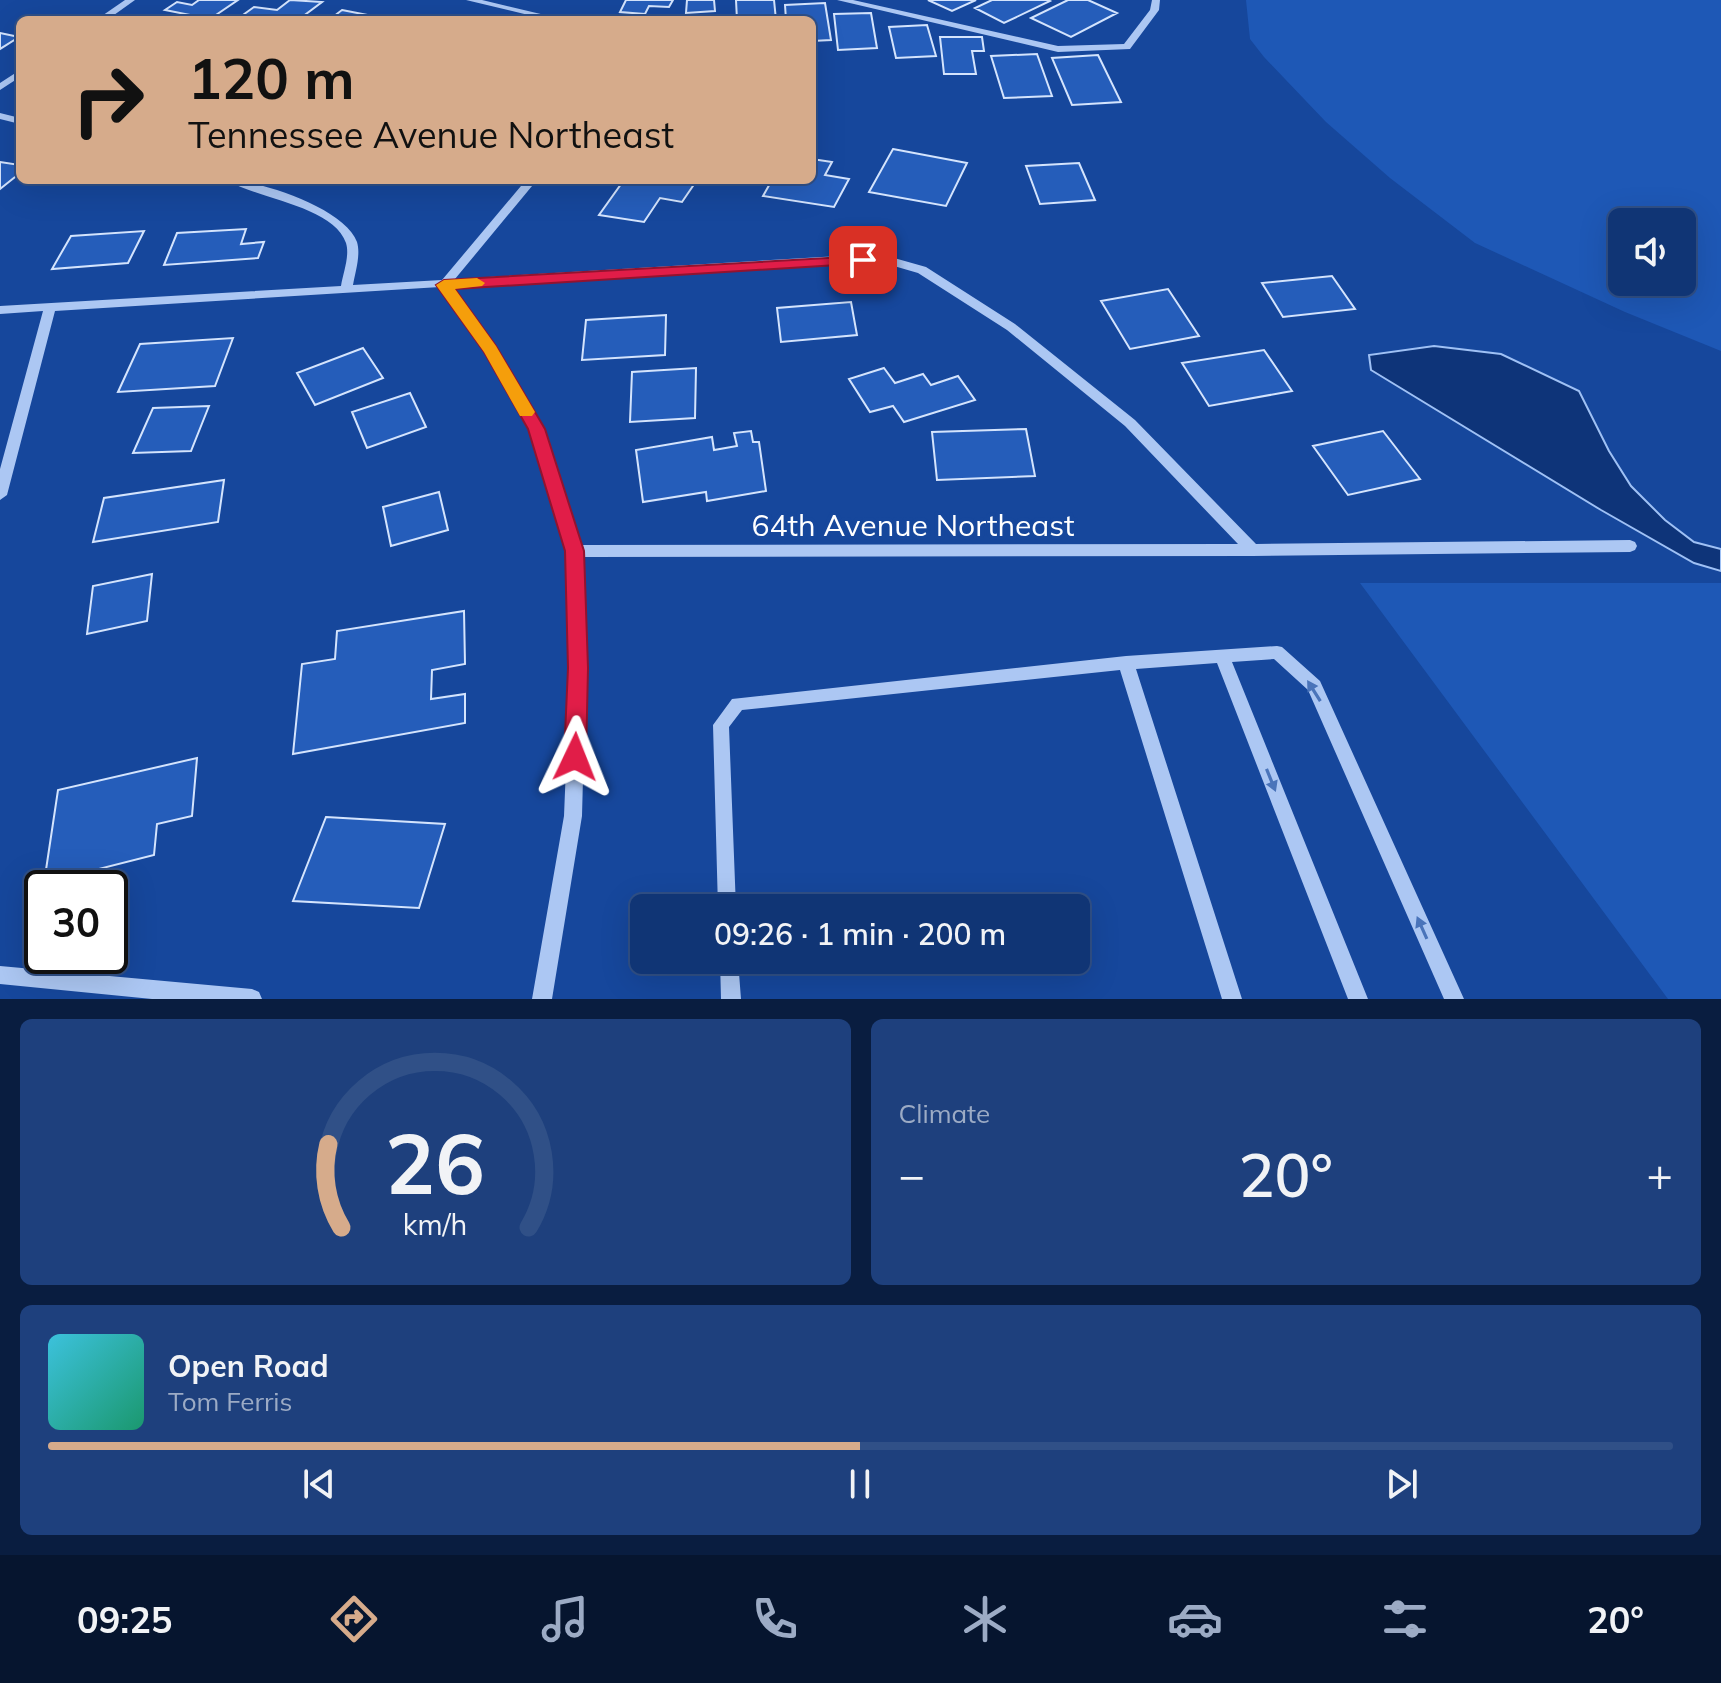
<!DOCTYPE html>
<html lang="en">
<head>
<meta charset="utf-8">
<style>
	:root { --surface:#103575; --page:#1e407d; --text:#f1f3f6; --muted:#9cabc5; --line:#305087; --accent:#d6ab8b }
	body { margin:0; font-family:Mulish,sans-serif; background:var(--page); color:var(--text); height:100vh; display:flex; flex-direction:column; font-size:30px; white-space:nowrap }
	* { box-sizing:border-box; margin:0 }
	p { font-size:26px; color:var(--muted) }
	.icon { flex:none; width:44px; height:44px; fill:none; stroke:currentColor; stroke-width:2; stroke-linecap:round; stroke-linejoin:round }
	.map { position:relative; height:999px; overflow:hidden }
	.panel { display:flex; flex-direction:column; gap:20px; padding:20px; background:#091d40; flex:1 }
	.panel>* { flex:none }
	.hud { position:absolute; left:16px; top:16px; width:800px; height:168px; border-radius:12px; box-shadow:0 8px 32px #0002,0 0 0 2px var(--line); background:#d6ab8b; color:#111; overflow:hidden }
	.tools { position:absolute; left:1608px; top:208px; display:grid; gap:16px }
	.tools a { display:grid; place-items:center; width:88px; height:88px; border-radius:12px; background:var(--surface); box-shadow:0 8px 32px #0002,0 0 0 2px var(--line); font-size:40px }
	.speed { position:absolute; left:24px; top:870px; display:flex; gap:16px; font-size:40px; font-weight:700; text-align:center }
	.speed>* { display:grid; place-content:center; width:104px; height:104px; border-radius:50%; background:var(--surface); box-shadow:0 8px 32px #0002,0 0 0 2px var(--line); line-height:1 }
	.speed .limit { border:4px solid #111; border-radius:12px; background:#fff; color:#111 }
	.pin { position:absolute; display:grid; place-items:center; width:68px; height:68px; color:#fff; margin:-34px; border-radius:16px; box-shadow:0 4px 12px #0006 }
	.me { position:absolute; width:88px; margin:-44px; rotate:2deg; stroke-linejoin:round; filter:drop-shadow(0 0 6px #0008) }
	.turn { display:flex; align-items:center; gap:28px; height:168px; padding:0 40px; font-size:36px }
	.turn .icon { width:104px; height:104px; stroke-width:2.5 }
	.turn b { display:block; font-size:56px; line-height:68px }
	.big { font-size:60px; font-weight:600; line-height:1.1 }
	.panel .widget { flex:1; display:flex; flex-direction:column; justify-content:center; gap:12px; min-width:0; padding:0 28px; border-radius:12px; background:var(--page) }
	.panel .dial { align-items:center; gap:0 }
	.dial svg { height:208px; overflow:visible; fill:none; stroke:var(--line); stroke-width:7; stroke-linecap:round; text-anchor:middle }
	.dial text { fill:var(--text); stroke:none }
	.song { display:flex; align-items:center; gap:24px }
	.cover { width:96px; height:96px; border-radius:12px; background:linear-gradient(135deg,hsl(190 70% 55%),hsl(160 70% 35%)) }
	.played { height:8px; border-radius:4px; background:linear-gradient(90deg,var(--accent) 50%,var(--line) 50%) }
	.keys { display:flex; justify-content:space-around; direction:ltr }
	.heat { display:flex; justify-content:space-between; align-items:center; font-size:44px; direction:ltr }
	.panel .tiles { flex:1; display:grid; gap:20px; grid-template-columns:1fr 1fr }
	.widget:last-child { grid-column:span 2 }
	.trip { position:absolute; left:630px; top:894px; width:460px; height:80px; border-radius:12px; background:var(--surface); box-shadow:0 8px 32px #0002,0 0 0 2px var(--line); font-weight:600; line-height:80px; text-align:center }
	.menu { display:flex; height:128px; justify-content:space-around; align-items:center; background:#06152f; color:var(--muted) }
	.menu .icon { width:56px; height:56px }
	.menu .current { color:var(--accent) }
	.menu b { font-size:36px; color:var(--text) }
	.map>svg:first-child { display:block }
	.green { fill:#1e58b6; fill-rule:evenodd }
	.water { fill:#0e3479; stroke:#9fc1f5; stroke-width:2 }
	.building { fill:#255dba; stroke:#d4e4fd; stroke-width:2 }
	.lines { fill:none; stroke-linecap:round; stroke-linejoin:round }
	.minor { fill:#acc7f3; fill-rule:evenodd }
	.oneway { fill:#4a74ba }
	.route { fill:#e11d48; stroke:#92132f; stroke-width:2 }
	.slow { fill:#f59e0b }
	.labels { text-anchor:middle; dominant-baseline:central; stroke-width:8; stroke-linejoin:round; paint-order:stroke }
	.street-label { font-size:30px; fill:#fff; stroke:#16479c }
</style>
</head>
<body>
<div class="map">
<svg width="1721" height="999" viewBox="0 0 1721 999">
	<rect width="100%" height="100%" fill="#16479c"/>
	<path class="green" d="M1246,0H1721V351L1625,312L1475,243L1390,178L1326,122L1264,57L1250,39ZM1622,222H1682V282H1622Z
		M1360,583H1721V999H1668Z"/>
	<path class="water" d="M1434,346L1501,354L1579,391L1609,451L1631,486L1665,520L1694,542L1721,549V571L1694,563L1601,510L1371,370L1369,355Z"/>
	<path class="building" d="M199,0H238L210,19L165,10L177,2L192,5Z
		M290,0L322,2L298,20H236L254,7L277,10Z
		M626,0H673L669,7L649,6L645,14L620,12Z
		M687,0H714L715,11L686,13Z
		M736,0H774L776,20H737Z
		M928,0H976L952,11Z
		M992,0H1048L1050,1L1004,23L975,8Z
		M1068,0H1088L1117,13L1071,37L1031,18Z
		M825,3L831,40L812,41V20H786L785,5Z
		M342,10L378,17L374,20H329Z
		M871,13L877,48L838,50L834,14Z
		M927,25L936,56L896,58L889,27Z
		M0,33L19,37L0,49Z
		M940,37H982L984,51H972L976,74H944Z
		M1037,54L1052,96L1004,98L991,56Z
		M1098,55L1121,102L1072,105L1052,58Z
		M893,149L967,163L946,206L869,192Z
		M812,159L832,162L825,175L849,179L834,207L763,196L772,180H812Z
		M0,162L20,165V173L0,189Z
		M1079,163L1095,200L1040,204L1026,166Z
		M624,180H697L682,202L660,198L644,222L599,215Z
		M246,229L241,244L264,242L258,258L164,265L177,233Z
		M144,231L128,263L52,269L71,236Z
		M1332,276L1355,309L1283,317L1262,283Z
		M1168,289L1199,336L1130,349L1101,301Z
		M851,302L857,335L781,342L777,308Z
		M666,315L665,355L582,360L586,320Z
		M233,338L215,386L118,392L140,344Z
		M363,348L383,378L315,405L297,373Z
		M1264,350L1292,391L1209,406L1182,363Z
		M696,368L695,418L630,422L632,372Z
		M884,368L895,383L923,374L931,385L958,376L975,400L904,422L893,406L870,412L849,379Z
		M410,393L426,427L367,448L352,412Z
		M209,406L191,451L133,453L153,408Z
		M1026,429L1035,476L937,480L932,432Z
		M751,431L753,442H759L766,491L707,501L706,492L643,502L636,450L712,437L714,450L737,446L734,433Z
		M1383,431L1420,479L1348,495L1313,446Z
		M224,480L218,522L93,542L104,498Z
		M439,492L448,530L391,546L383,507Z
		M152,574L147,621L87,634L93,586Z
		M464,611L465,664L432,670L431,699L465,694V723L293,754L302,664L335,659L337,631Z
		M197,758L192,816L157,824L154,855L44,883L58,790Z
		M326,817L445,824L419,908L293,901Z"/>
	<g class="lines">
		<path class="minor" d="M125,0H135L107,20H96Z
			M466,0H482L566,20H549Z
			M837,0H853L1058,46L1124,44L1150,10L1152,0H1160L1159,10L1130,49L1058,52Z
			M20,70V77L0,90V83Z
			M0,113L20,118V124L0,119Z
			M227,180C259,180 345,208 357,242C361,255 355,273 353,285L442,280L526,180H537L455,279L839,256H887L926,267L1015,324L1135,420L1256,544L1630,540L1635,542L1637,546L1635,550L1630,552L1252,556L582,557L586,668L582,816L552,999H532L564,816L570,668L568,551L530,429L486,352L440,287L55,311L7,495L0,500V469L43,311L0,314V306L341,286C343,273 350,256 346,243C334,206 254,198 227,180ZM839,264H887L918,273L1007,330L1125,426L1238,544L580,545L544,429L495,347L451,287Z
			M1277,646L1282,647L1320,681L1464,999H1444L1308,690L1274,659L1232,662L1368,999H1348L1217,663L1136,669L1242,999H1222L1120,670L742,710L729,727L736,908H718L713,725L732,699L1126,656Z
			M720,960H738L741,999H721Z
			M0,966L252,989L259,992L262,999H152L0,984Z"/>
	</g>
	<defs><path id="oneway-solid" d="M-6-.8H1V-3.2L6.5 0L1 3.2V.8H-6Z" transform="scale(2)"/></defs>
	<g class="oneway">
		<use href="#oneway-solid" transform="translate(1314 691) rotate(-122)"/>
		<use href="#oneway-solid" transform="translate(1271 780) rotate(68)"/>
		<use href="#oneway-solid" transform="translate(1422 928) rotate(-114)"/>
	</g>
	<path class="route" d="M863,256L869,257V263L455,289L496,346L545,429L584,551L588,668L586,757L582,764L575,766L567,764L564,757L568,668L565,551L528,429L484,352L436,285L444,280Z"/>
	<path class="slow" d="M477,278L485,283L482,286L455,289L496,346L535,412L532,416H520L484,352L436,285L444,280Z"/>
	<g class="labels">
		<g class="street-label">
			<text x="913" y="525">64th Avenue Northeast</text>
		</g>
	</g>
</svg>
<div class="tools">
<a><svg class="icon" aria-label="sound" viewBox="0 0 24 24"><path d="M4 9h4l5-4v14l-5-4H4zM17 9q2 3 0 6"/></svg></a>
</div>
<div class="speed"><div class="limit">30</div></div>
<div class="pin" style="left:863px;top:260px;background:#d93025"><svg class="icon" aria-label="arrive" viewBox="0 0 24 24"><path d="M6 21V4h12l-3 4 3 4H6"/></svg></div>
<svg class="me" style="left:575px;top:757px" viewBox="-20 -20 40 40"><path d="M0-17L14 15 0 8-14 15z" fill="#e11d48" stroke="#fff" stroke-width="4"/></svg>
<div class="trip">09:26 · 1 min · 200 m</div>
<div class="hud">
<div class="turn"><svg class="icon" aria-label="right" viewBox="0 0 24 24"><path d="M7 20v-9h11M14 6l5 5-5 5"/></svg><div><b>120 m</b>Tennessee Avenue Northeast</div></div>
</div>
</div>
<section class="panel">
<div class="tiles">
<div class="widget dial"><svg viewBox="0 0 100 80">
<path d="M14 69A42 42 0 1 1 86 69"/>
<path d="M14 69A42 42 0 0 1 9 37" stroke="#d6ab8b"/>
<text x="50" y="56" font-size="32" font-weight="700">26</text>
<text x="50" y="72" font-size="11">km/h</text>
</svg></div>
<div class="widget"><p>Climate</p>
<div class="heat"><a>−</a><b class="big">20°</b><a>+</a></div>
</div>
<div class="widget">
<div class="song"><i class="cover"></i><div><b>Open Road</b><p>Tom Ferris</p></div></div>
<div class="played"></div>
<div class="keys"><svg class="icon" aria-label="previous" viewBox="0 0 24 24"><path d="M18 5L8 12l10 7zM5 5v14"/></svg><svg class="icon" aria-label="pause" viewBox="0 0 24 24"><path d="M8 5v14M16 5v14"/></svg><svg class="icon" aria-label="next" viewBox="0 0 24 24"><path d="M6 5l10 7-10 7zM19 5v14"/></svg></div>
</div>
</div>
</section>
<nav class="menu">
<b>09:25</b>
<svg class="icon current" aria-label="directions" viewBox="0 0 24 24"><path d="M12 3l9 9-9 9-9-9zM9 14v-3h6M13 9l2 2-2 2"/></svg>
<svg class="icon" aria-label="music" viewBox="0 0 24 24"><path d="M9 18V5l10-2v13"/><circle cx="6" cy="18" r="3"/><circle cx="16" cy="16" r="3"/></svg>
<svg class="icon" aria-label="phone" viewBox="0 0 24 24"><path d="M5 4h4l2 5-3 2q2 4 5 5l2-3 5 2v4C11 20 4 13 5 4z"/></svg>
<svg class="icon" aria-label="climate" viewBox="0 0 24 24"><path d="M12 3v18M4 7l16 10M4 17L20 7"/></svg>
<svg class="icon" aria-label="car" viewBox="0 0 24 24"><path d="M5 17H2v-5l4-1 3-4h7l3 4 3 1v5h-3M9 17h6M6 11h13"/><circle cx="7" cy="17" r="2"/><circle cx="17" cy="17" r="2"/></svg>
<svg class="icon" aria-label="filters" viewBox="0 0 24 24"><path d="M4 7h16M4 17h16"/><circle cx="9" cy="7" r="2"/><circle cx="15" cy="17" r="2"/></svg>
<b>20°</b>
</nav>
</body>
</html>
